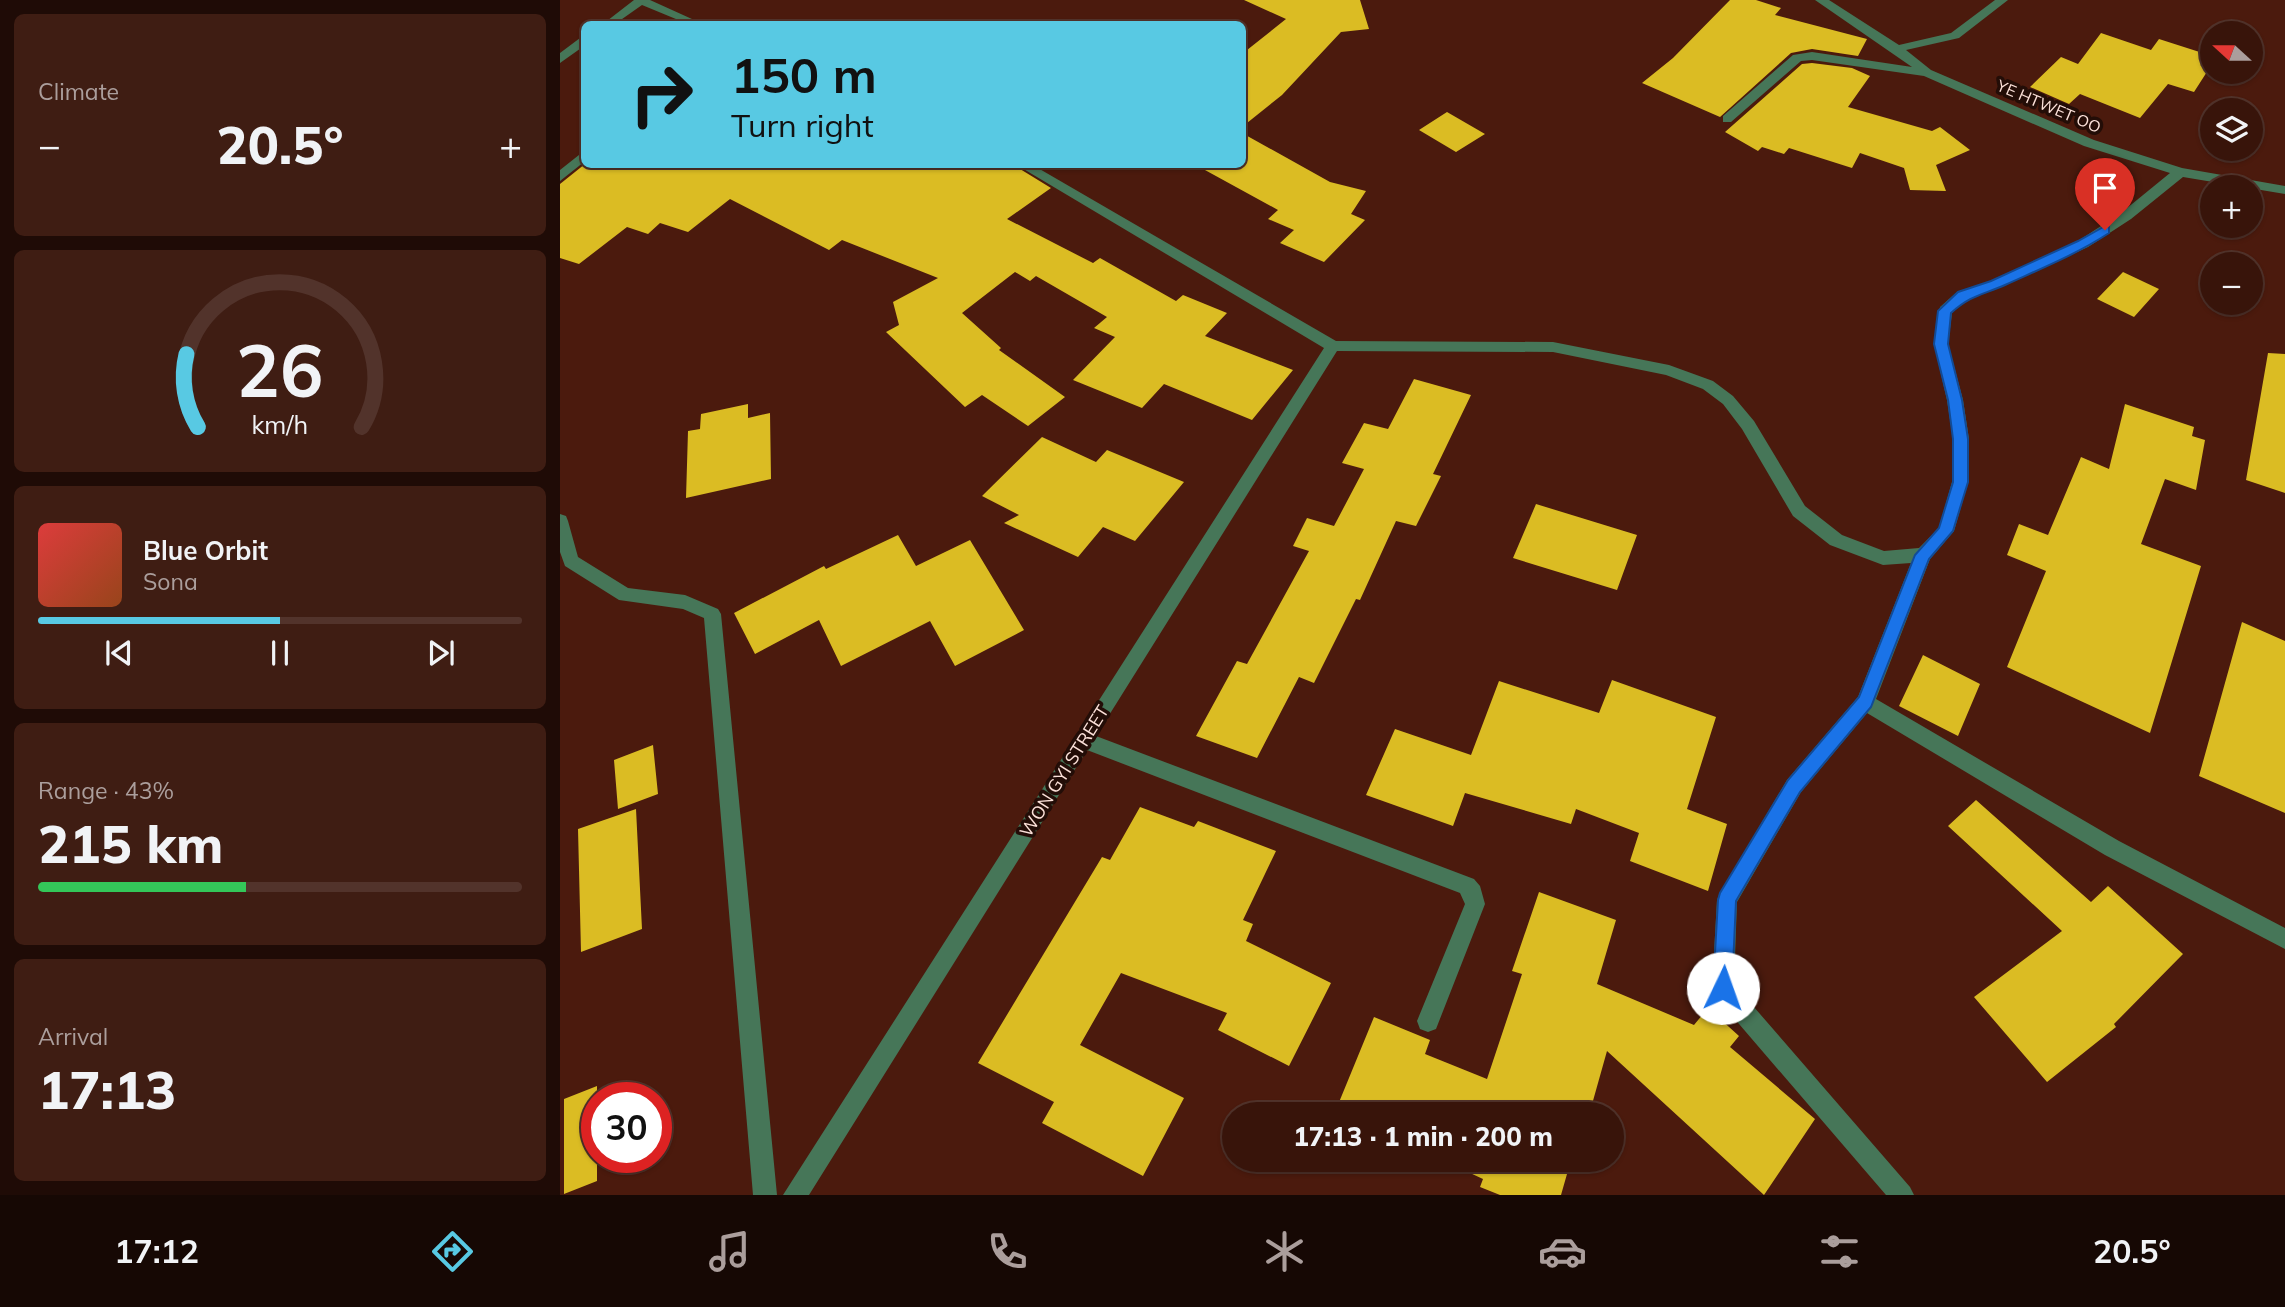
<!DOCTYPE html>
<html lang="en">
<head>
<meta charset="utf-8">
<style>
	:root { --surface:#38140a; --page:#3f1d13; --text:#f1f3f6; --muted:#ab9e9c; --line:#52332b; --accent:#58c9e3 }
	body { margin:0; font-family:Mulish,sans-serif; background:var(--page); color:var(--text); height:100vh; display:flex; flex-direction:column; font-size:26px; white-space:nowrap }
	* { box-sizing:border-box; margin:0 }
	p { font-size:23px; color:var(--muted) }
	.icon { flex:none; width:38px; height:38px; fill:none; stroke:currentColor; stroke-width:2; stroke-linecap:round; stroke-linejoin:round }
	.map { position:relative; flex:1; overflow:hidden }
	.side { display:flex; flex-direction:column; gap:14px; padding:14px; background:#1f0b06; width:560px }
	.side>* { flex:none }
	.banner { position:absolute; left:21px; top:21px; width:665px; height:147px; border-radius:10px; box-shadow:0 2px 5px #0004,0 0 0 2px var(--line); background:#58c9e3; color:#111; overflow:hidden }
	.needle { width:46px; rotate:291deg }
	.fabs { position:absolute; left:1640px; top:21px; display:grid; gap:14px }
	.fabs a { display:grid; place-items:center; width:63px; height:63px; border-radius:50%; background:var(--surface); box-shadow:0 2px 5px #0004,0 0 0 2px var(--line); font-size:35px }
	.speed { position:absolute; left:21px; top:1082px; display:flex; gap:14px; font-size:35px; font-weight:700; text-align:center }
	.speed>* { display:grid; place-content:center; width:91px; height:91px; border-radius:50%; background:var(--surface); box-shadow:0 2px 5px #0004,0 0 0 2px var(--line); line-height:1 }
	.speed .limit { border:10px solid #d22; background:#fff; color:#111 }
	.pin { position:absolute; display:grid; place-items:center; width:60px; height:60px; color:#fff; margin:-72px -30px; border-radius:50% 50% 50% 0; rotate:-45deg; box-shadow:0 0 7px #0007 }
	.pin .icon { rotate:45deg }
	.me { position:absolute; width:77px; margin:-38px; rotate:3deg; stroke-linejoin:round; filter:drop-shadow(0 0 5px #0008) }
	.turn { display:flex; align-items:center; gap:24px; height:147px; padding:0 35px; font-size:32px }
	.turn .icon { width:91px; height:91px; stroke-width:2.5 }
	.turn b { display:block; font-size:49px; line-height:60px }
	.big { font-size:52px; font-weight:800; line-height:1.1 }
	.side .tile { flex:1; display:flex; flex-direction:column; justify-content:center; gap:10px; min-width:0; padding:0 24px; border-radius:10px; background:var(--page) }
	.side .dial { align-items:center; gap:0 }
	.dial svg { height:182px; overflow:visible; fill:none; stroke:var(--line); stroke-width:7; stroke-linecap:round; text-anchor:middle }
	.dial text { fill:var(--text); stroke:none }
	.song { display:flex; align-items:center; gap:21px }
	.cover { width:84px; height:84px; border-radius:10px; background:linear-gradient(135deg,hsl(0 70% 55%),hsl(20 70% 35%)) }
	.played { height:7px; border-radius:4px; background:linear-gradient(90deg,var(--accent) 50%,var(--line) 50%) }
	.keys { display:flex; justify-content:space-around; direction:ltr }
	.heat { display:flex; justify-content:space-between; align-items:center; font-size:38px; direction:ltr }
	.charge { height:10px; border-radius:5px; background:linear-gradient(90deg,#34c759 43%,var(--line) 0) }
	.trip { position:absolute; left:662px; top:1102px; width:402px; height:70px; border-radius:35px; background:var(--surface); box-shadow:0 2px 5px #0004,0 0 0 2px var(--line); font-weight:800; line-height:70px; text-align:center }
	.dock { display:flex; height:112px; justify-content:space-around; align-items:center; background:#160804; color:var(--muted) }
	.dock .icon { width:49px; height:49px }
	.dock .current { color:var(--accent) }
	.dock b { font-size:32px; color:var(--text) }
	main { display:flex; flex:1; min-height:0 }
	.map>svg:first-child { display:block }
	.building { fill:#dbbc23 }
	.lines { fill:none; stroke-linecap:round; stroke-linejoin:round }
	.minor { fill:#467658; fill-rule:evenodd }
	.route { fill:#1a73e8; stroke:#114b97; stroke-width:2 }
	.labels { text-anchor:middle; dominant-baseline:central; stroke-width:7; stroke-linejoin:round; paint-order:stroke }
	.far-street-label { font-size:16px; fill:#fce1d9; stroke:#230d07 }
	.street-label { font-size:18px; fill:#fce1d9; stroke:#230d07 }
</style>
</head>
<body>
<main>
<section class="side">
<div class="tile"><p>Climate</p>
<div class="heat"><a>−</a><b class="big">20.5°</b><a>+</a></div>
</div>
<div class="tile dial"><svg viewBox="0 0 100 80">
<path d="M14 69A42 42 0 1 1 86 69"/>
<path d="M14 69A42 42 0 0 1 9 37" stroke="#58c9e3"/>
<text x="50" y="56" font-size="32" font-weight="700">26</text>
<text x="50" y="72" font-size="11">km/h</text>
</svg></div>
<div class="tile">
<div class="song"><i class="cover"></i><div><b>Blue Orbit</b><p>Sona</p></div></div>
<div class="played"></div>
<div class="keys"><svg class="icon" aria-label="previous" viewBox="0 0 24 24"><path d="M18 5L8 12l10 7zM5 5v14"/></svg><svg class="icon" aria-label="pause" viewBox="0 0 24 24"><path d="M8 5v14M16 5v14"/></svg><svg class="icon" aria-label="next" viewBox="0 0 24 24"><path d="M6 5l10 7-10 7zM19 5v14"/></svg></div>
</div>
<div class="tile"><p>Range · 43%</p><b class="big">215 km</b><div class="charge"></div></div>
<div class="tile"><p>Arrival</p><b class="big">17:13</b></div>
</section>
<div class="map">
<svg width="1725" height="1195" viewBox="0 0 1725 1195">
	<rect width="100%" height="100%" fill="#4b1a0d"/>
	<path class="building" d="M684,0H800L809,29L781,32L722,95L682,127V54L726,19Z
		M1170,0H1196L1221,8L1215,15L1307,39L1298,56L1252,49L1231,53L1160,117L1082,83L1113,58Z
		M1541,33L1591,50L1599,39L1652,56V64L1634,92L1608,84L1580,118L1520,94L1509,104L1470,87L1501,57L1518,64Z
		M1252,63L1292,68L1310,76L1288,107L1372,131L1380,127L1410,150L1376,165L1386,191L1350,190L1344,168L1300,153L1292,168L1229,148L1224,154L1202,147L1198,151L1165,132L1242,64Z
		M887,112L925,134L896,152L859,130Z
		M682,133L770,182L806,191L791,214L805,220L764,262L720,243L734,230L708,219L718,210L634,164H682Z
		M25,164H452L491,188L447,219L533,263L540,258L616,301L623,295L667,313L645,336L733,370L692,420L604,384L582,408L513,380L555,337L534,328L547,317L476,276L470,281L455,272L402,313L441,348L439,350L505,397L468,426L422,395L405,407L326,332L339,325L333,302L378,278L282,240L269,250L170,199L128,232L100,223L88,234L67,227L19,264L0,258V184Z
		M1563,272L1599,289L1574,317L1537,299Z
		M1708,353L1725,354V493L1686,480Z
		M854,379L911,395L873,474L881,476L856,526L836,521L800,600L796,599L754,683L739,677L697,758L636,736L677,661L687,664L749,551L733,546L747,518L774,526L804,469L782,463L804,423L828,429Z
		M188,404V418L210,413L211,479L126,498L128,431L140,429L141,414Z
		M1565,404L1634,427L1632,436L1645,440L1636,490L1605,479L1581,544L1641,566L1590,733L1447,667L1486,571L1447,555L1459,524L1488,535L1521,457L1549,469Z
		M482,437L536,462L547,450L624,482L575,541L543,527L518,557L444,523L459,515L422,496Z
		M976,504L1077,535L1057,590L953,558Z
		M338,535L356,566L410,540L464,630L395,666L370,621L281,666L259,620L195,654L174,613L264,566L266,569Z
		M1682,622L1725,641V813L1639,776Z
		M1363,655L1420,684L1398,736L1339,706Z
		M1052,680L1156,717L1127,809L1167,824L1148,891L1070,861L1079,833L1016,809L1011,824L905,793L893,826L806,795L835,729L911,755L939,681L1039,713Z
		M93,745L98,794L58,809L54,760Z
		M1416,800L1531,902L1548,886L1623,954L1554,1024L1556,1027L1487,1082L1414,997L1502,931L1388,826Z
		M580,807L634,827L638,821L716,851L683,920L693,924L686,941L771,983L729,1066L658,1030L667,1013L561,973L520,1045L624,1098L583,1176L482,1123L494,1102L418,1063L542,857L550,860Z
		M76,809L82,929L21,952L18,829Z
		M979,892L1056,920L1037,984L1134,1025L1148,1008L1179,1036L1170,1047L1255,1119L1204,1195L1047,1051L1029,1115H782L775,1112L814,1017L870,1040L865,1054L927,1079L962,974L952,971Z
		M37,1086V1181L4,1194V1099Z
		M882,1160H1011L1001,1195H940L920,1187L923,1179Z"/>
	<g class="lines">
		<path class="minor" d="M74,0H90L143,24H128L82,5L55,24H43Z
			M1255,0H1269L1339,45L1391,33L1435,0H1448L1399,38L1346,50L1371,70L1534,140L1622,168L1725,186V194L1623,177L1571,219L1528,247L1441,287L1407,298L1392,313L1388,344L1403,400L1409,439L1408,482L1394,531L1370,559L1316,699L1559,841L1725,928V949L1545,855L1307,713L1241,792L1177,902L1174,984L1350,1187L1354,1195H1326L1155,996L1152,988L1157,900L1160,893L1227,780L1298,697L1351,563L1323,565L1270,545L1233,516L1182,429L1163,404L1143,389L1106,375L993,352L777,351L536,736L914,879L920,886L925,904L876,1029L868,1032L860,1029L857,1021L905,904L900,893L527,750L249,1195H223L764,348L455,164H471L776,341L993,342L1109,365L1153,381L1173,396L1194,421L1245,506L1282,535L1324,551L1359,548L1379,528L1392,482L1393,439L1387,400L1374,344L1380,307L1397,292L1431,281L1518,241L1561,213L1610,173L1524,146L1364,76L1252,60L1241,61L1171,122H1163V116L1233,55L1252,52L1352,67Z
			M20,38H24V46L0,63V53Z
			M24,151V162L0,181V170Z
			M0,514L6,516L8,521L18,557L68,588L125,595L158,609L161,614L217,1195H193L144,618L123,609L59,600L5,566L0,552Z"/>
	</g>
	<path class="route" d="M1545,226L1549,227V233C1517,254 1480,269 1445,285C1422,295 1411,295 1391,313L1388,344L1402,400L1408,439V482L1393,531L1369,559L1311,707L1240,792L1176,901L1172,988L1170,995L1163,997L1156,995L1153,988L1158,900L1160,893L1228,780L1299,697L1355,555L1379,528L1393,482V439L1388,400L1374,344L1378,311L1398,292L1431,281L1518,241Z"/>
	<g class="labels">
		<g class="far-street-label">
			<text transform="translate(1489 106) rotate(23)">YE HTWET OO</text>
		</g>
		<g class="street-label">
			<text transform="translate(504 771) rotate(-58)">WON GYI STREET</text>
		</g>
	</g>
</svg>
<div class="fabs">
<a><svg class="needle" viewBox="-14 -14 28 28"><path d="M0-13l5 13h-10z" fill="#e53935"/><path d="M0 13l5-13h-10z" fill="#ab9e9c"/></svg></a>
<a><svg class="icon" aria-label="layers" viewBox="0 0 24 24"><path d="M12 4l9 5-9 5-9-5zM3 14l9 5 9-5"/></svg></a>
<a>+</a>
<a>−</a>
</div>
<div class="speed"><div class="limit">30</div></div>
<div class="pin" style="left:1545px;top:230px;background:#d93025"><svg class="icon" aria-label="arrive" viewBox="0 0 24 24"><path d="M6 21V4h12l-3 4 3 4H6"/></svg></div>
<svg class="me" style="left:1163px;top:988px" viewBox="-20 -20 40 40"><circle r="19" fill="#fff"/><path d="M0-13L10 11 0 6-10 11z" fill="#1a73e8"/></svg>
<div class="trip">17:13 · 1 min · 200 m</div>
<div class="banner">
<div class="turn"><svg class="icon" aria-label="right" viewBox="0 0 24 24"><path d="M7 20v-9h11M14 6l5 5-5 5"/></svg><div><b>150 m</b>Turn right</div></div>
</div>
</div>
</main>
<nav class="dock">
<b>17:12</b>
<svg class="icon current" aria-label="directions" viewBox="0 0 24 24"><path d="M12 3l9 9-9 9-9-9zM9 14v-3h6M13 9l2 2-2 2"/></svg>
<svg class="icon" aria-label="music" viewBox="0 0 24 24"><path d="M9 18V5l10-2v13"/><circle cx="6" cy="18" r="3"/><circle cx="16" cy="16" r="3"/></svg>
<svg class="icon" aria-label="phone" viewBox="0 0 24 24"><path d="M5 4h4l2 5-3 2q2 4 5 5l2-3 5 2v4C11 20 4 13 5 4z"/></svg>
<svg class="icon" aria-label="climate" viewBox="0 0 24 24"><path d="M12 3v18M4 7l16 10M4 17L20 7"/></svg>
<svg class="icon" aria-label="car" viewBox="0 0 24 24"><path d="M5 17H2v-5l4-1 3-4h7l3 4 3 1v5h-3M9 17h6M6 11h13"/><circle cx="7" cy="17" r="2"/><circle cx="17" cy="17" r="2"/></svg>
<svg class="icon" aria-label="filters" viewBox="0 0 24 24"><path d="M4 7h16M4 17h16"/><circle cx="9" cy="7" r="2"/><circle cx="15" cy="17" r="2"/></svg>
<b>20.5°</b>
</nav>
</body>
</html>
